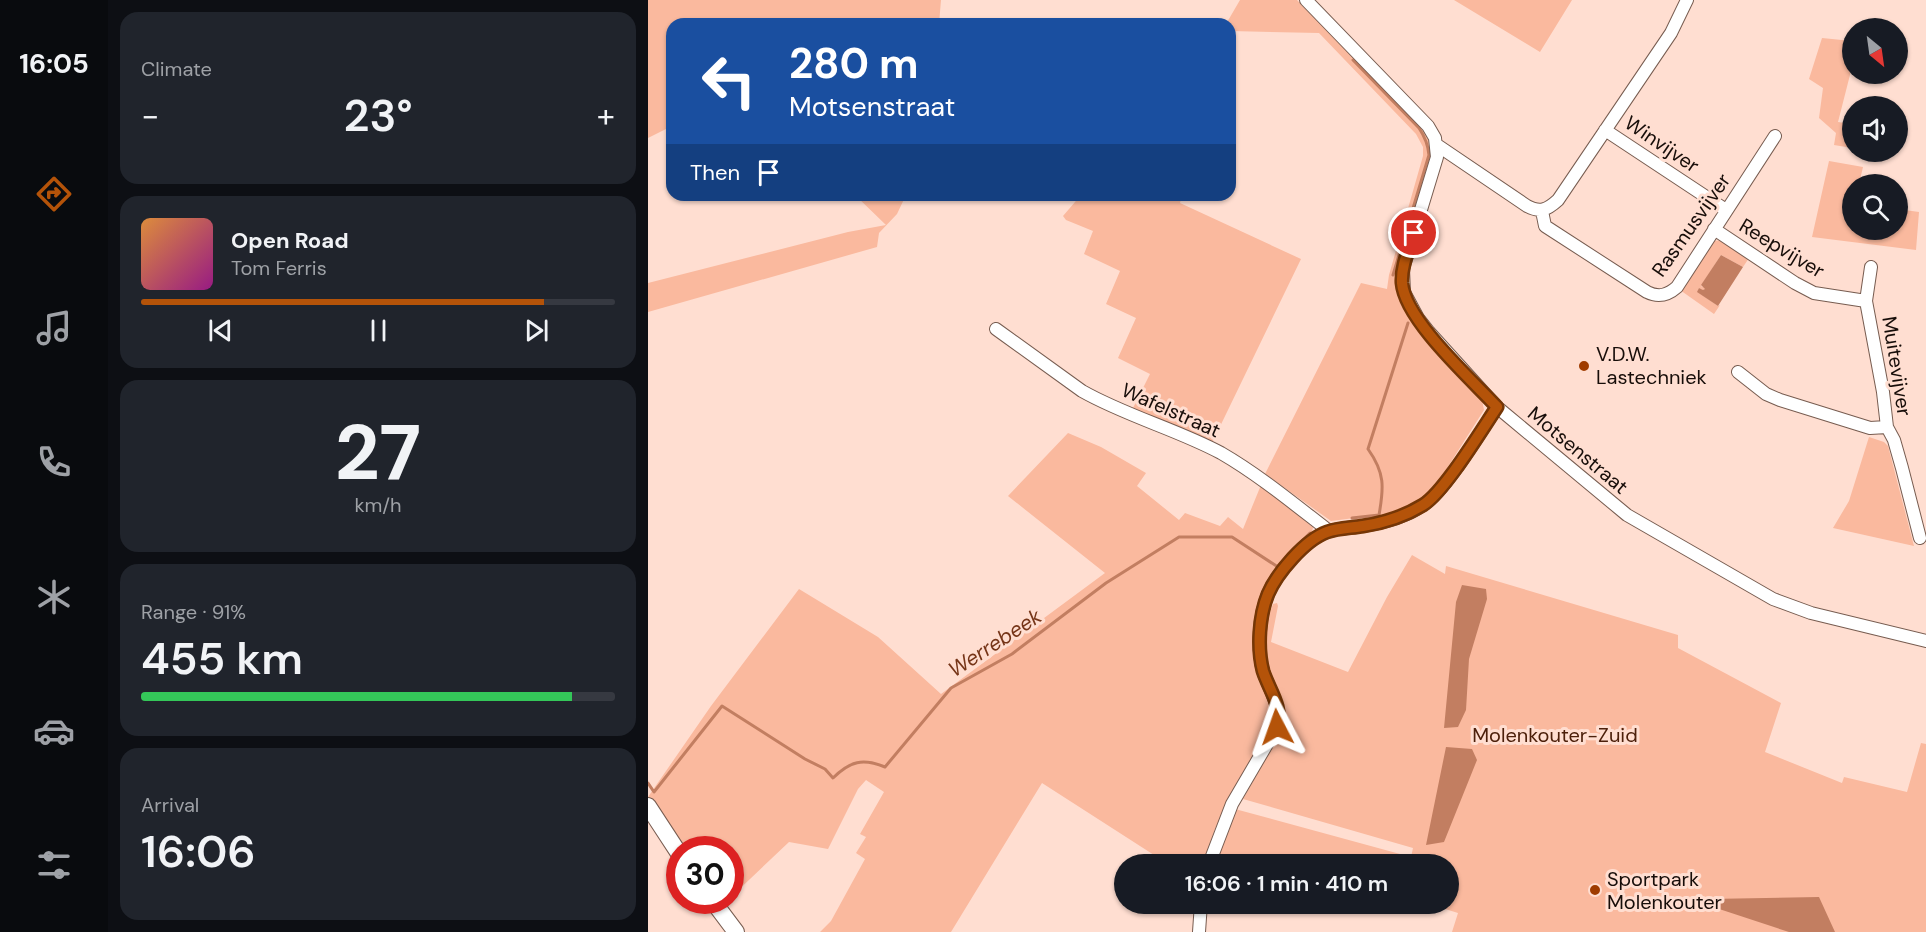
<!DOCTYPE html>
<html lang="en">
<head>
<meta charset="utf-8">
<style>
	:root { --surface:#171b24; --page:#20242c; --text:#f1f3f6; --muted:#9ea1a6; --line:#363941; --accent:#b45309 }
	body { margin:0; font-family:"DM Sans",sans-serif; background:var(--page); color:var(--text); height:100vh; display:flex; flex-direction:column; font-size:22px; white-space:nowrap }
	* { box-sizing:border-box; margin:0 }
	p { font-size:20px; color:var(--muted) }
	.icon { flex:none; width:33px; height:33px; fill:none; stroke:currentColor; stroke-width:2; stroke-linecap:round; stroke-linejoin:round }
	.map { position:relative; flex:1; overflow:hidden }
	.side { display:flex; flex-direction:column; gap:12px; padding:12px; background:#0d0f14; width:540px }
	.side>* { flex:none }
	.hud { position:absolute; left:18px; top:18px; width:570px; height:183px; border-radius:18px; box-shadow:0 2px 4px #0004; background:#1a4fa0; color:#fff; overflow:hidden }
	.needle { width:39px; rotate:151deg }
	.buttons { position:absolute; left:1194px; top:18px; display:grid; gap:12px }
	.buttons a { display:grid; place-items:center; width:66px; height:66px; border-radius:50%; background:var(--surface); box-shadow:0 2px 4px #0004; font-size:30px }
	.speed { position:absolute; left:18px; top:836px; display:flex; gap:12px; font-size:30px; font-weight:700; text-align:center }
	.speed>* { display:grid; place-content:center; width:78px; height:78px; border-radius:50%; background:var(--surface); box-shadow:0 2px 4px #0004; line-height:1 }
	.speed .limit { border:9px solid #d22; background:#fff; color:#111 }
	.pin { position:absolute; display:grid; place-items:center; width:51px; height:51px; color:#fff; margin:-26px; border:3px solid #fff; border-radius:50%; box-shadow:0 2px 6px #0007 }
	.me { position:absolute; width:66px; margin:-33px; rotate:356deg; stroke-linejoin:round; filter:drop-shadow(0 0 4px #0008) }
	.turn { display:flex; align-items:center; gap:21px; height:126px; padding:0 24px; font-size:27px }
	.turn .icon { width:78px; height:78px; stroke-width:2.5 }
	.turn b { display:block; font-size:42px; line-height:51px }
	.then { display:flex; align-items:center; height:57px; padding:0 24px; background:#0003; gap:12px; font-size:22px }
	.big { font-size:45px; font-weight:600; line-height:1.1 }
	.side .widget { flex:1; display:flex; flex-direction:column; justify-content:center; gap:9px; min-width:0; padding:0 21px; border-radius:18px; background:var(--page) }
	.side .dial { align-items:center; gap:0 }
	.dial b { font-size:78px; line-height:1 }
	.song { display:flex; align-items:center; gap:18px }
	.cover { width:72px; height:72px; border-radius:9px; background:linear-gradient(135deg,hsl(30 70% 55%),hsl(310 70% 35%)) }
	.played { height:6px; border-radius:3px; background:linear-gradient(90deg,var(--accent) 85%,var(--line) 85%) }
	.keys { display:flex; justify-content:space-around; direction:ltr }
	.heat { display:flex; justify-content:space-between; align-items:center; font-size:33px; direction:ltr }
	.charge { height:9px; border-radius:4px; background:linear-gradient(90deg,#34c759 91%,var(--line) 0) }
	.trip { position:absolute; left:466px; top:854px; width:345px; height:60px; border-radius:30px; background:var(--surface); box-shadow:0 2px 4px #0004; font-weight:600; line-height:60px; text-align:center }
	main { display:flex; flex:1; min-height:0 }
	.tabs { display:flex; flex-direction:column; width:108px; justify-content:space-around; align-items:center; background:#090b0e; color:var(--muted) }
	.tabs .icon { width:42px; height:42px }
	.tabs .active { color:var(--accent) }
	.tabs b { font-size:27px; color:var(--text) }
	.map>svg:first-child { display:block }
	.green { fill:#fab99e }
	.water { fill:#c27e61 }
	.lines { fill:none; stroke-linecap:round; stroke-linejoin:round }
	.stream { stroke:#c27e61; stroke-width:3 }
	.street-casing { stroke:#775c50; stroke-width:14 }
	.secondary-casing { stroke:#775c50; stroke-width:18 }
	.street { stroke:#fff; stroke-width:12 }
	.secondary { stroke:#fff; stroke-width:16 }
	.route-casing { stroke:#753606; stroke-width:15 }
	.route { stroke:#b45309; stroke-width:10 }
	.poi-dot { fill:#9f3c00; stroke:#ffded1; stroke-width:2 }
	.labels { text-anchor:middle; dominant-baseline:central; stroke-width:6; stroke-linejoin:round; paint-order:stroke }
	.street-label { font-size:20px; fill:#170d09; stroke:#ffded1 }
	.poi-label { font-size:20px; fill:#170d09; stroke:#ffded1; text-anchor:start }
	.park-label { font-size:20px; fill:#4d200b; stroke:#ffded1 }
	.water-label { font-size:21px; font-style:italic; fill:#763518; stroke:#ffded1 }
</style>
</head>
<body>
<main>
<nav class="tabs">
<b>16:05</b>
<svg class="icon active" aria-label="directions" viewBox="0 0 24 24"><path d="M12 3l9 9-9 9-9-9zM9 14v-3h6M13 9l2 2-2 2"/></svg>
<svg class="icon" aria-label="music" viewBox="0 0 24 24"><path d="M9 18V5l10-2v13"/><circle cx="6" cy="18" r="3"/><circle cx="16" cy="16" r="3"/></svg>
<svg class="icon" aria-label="phone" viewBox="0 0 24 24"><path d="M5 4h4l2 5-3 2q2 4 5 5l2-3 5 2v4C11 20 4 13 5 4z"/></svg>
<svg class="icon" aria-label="climate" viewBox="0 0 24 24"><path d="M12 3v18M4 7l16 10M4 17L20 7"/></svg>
<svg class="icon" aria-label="car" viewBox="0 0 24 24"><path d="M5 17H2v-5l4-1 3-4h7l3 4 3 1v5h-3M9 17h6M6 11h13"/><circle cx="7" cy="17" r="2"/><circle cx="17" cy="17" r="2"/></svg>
<svg class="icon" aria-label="filters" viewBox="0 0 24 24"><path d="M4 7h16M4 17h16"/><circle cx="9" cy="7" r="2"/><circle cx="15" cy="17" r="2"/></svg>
</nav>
<section class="side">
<div class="widget"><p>Climate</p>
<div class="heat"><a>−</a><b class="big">23°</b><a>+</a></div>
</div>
<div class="widget">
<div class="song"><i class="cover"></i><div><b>Open Road</b><p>Tom Ferris</p></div></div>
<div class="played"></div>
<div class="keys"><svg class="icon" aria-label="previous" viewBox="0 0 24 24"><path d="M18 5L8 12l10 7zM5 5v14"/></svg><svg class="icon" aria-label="pause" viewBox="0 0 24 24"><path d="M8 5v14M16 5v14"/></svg><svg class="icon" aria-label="next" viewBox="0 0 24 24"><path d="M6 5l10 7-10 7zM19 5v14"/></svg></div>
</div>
<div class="widget dial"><b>27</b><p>km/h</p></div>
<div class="widget"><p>Range · 91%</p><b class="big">455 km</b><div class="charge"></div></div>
<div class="widget"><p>Arrival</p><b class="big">16:06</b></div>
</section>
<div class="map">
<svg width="1278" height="932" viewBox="0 0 1278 932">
	<rect width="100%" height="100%" fill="#ffded1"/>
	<path class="green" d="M0,0H293L291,24H24V126L0,138Z
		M592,0H649L763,116C774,128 783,138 783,155L747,272L748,290L764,323L834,400L836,410L794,476L778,496L768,504L738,514L683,521L617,474L713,283L739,289L741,275L775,156V147L768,134L671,33L582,31V24H578Z
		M806,0H924L892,52Z
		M1174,38L1204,41V67L1190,122L1204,124V148L1186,145L1188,133L1171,118L1175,88L1161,79Z
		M1181,161L1215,167L1211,184H1204V230H1250V209L1271,212L1268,250L1164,237Z
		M207,195H258L249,214L231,233L229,247L0,312V283L200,232L238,225Z
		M433,195H534L532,203L653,259L564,443L484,410L502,374L470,358L488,318L458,304L472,271L436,254L445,231L418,220L415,216Z
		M1074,240L1101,258L1095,267L1073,255L1053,286L1057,288L1056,291L1051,288L1050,292L1070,306L1072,305L1066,314L1032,290L1066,241Z
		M420,433L453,447L498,473L489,486L531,520L537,513L572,526L580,517L595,529L613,485L665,527L664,533L649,548L625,578L609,669L611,682L621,696L626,712L623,729L581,798L567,829L555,864H520L394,783L303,932H172L183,921L217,859L208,853L218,837L212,834L236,792L218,780L210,789L180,849L141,842L83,897L82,849H34L0,797L63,706L151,589L230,637L293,694L457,573L360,496Z
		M1221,437L1236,442L1240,446L1266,546L1185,528L1201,501Z
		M764,555L797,574L798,566L1030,635V648L1133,703L1117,752L1194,783L1196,777L1259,792L1273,743L1278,744V932H804L810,913L778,903H801V864H566L587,809L763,857L765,848L595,799L631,735L616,642L620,617L625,604L629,603L630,606L623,642L700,672L739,597Z"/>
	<path class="water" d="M1073,255L1095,267L1070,306L1049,292L1051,288L1055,290L1057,289L1053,285Z
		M814,585L838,589L839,599L821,659L818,710L810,727L796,728L808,602Z
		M798,747L824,749L829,760L796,842L778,845Z
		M1171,897L1187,932H1141L1059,905L1061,899Z"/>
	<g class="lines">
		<path class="stream" d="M705,60L771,128C777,137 780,144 781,155L745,275
			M704,518L731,515C736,487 737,473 720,449L760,323
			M655,540L662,533
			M0,783L6,792L74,706L157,759L177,769L185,778C202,761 215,758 237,767L303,688L364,654L458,583L531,537H584L630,567L632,565"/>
		<defs>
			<path id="street" d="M658,0L780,126L787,138L789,157L755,269L756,292L770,318L781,332L849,407L979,515L1125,599L1163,613L1278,641
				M957,130L1078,210
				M789,145L879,206C892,213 899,210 910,200L1023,33L1039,0
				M894,211L897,226L999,292C1011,298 1020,295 1029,287L1127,136
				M1066,229L1147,283L1166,293L1218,301
				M1223,267L1218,301L1235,392L1239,427L1246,440L1254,468L1272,538
				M348,329L434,391C478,416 528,429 573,453C611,475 646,504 681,531
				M1090,372L1118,394L1132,400L1222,428L1239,427
				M561,864L584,804L629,727C634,706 621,690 615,671C609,648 611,616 620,594C629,573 657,540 679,532C690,528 703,528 715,526C735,523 758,517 775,505C797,492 833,431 849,407
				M551,932L553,903"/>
			<path id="secondary" d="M0,806L32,855
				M64,900L88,932"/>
		</defs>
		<use href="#street" class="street-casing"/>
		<use href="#secondary" class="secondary-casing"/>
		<use href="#street" class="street"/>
		<use href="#secondary" class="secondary"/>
	</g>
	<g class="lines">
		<defs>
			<path id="route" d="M629,727C635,706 621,690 615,671C609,648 611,616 620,594C629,573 657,540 679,532C690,528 703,528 715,526C735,523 757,516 775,505C796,492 833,431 849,407C823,379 757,320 754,283C753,266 761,249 766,233"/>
		</defs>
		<use href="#route" class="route-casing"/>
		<use href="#route" class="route"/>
	</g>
	<g class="poi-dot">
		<circle cx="936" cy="366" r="6"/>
		<circle cx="947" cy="890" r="6"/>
	</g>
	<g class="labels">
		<g class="street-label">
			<text transform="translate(1014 144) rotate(34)">Winvijver</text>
			<text transform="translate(1043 225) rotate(-55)">Rasmusvijver</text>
			<text transform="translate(1134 248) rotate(31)">Reepvijver</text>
			<text transform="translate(1249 366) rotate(81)">Muitevijver</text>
			<text transform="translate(523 410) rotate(24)">Wafelstraat</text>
			<text transform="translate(930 450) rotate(40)">Motsenstraat</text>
		</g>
		<g class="poi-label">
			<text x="948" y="354">V.D.W.<tspan x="948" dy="23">Lastechniek</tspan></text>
			<text x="959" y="879">Sportpark<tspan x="959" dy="23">Molenkouter</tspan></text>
		</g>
		<g class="park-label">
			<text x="907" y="735">Molenkouter-Zuid</text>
		</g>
		<g class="water-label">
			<text transform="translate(347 643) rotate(-33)">Werrebeek</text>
		</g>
	</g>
</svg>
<div class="buttons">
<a><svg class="needle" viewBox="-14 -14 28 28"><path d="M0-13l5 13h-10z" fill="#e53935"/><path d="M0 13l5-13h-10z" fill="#9ea1a6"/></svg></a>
<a><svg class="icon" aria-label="sound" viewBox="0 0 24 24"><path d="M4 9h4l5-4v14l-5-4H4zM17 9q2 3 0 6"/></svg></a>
<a><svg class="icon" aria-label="search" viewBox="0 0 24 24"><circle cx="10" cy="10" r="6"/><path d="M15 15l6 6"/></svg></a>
</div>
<div class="speed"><div class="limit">30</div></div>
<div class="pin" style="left:766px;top:233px;background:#d93025"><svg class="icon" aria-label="arrive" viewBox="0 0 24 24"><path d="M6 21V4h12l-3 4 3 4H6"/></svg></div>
<svg class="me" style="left:629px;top:727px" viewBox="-20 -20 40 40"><path d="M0-17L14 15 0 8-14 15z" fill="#b45309" stroke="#fff" stroke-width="4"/></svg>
<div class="trip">16:06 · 1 min · 410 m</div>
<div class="hud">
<div class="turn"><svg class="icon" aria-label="left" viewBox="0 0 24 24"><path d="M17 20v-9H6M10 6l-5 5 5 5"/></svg><div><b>280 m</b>Motsenstraat</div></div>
<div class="then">Then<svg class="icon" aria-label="arrive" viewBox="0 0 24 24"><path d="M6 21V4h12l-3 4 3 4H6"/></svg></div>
</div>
</div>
</main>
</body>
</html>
